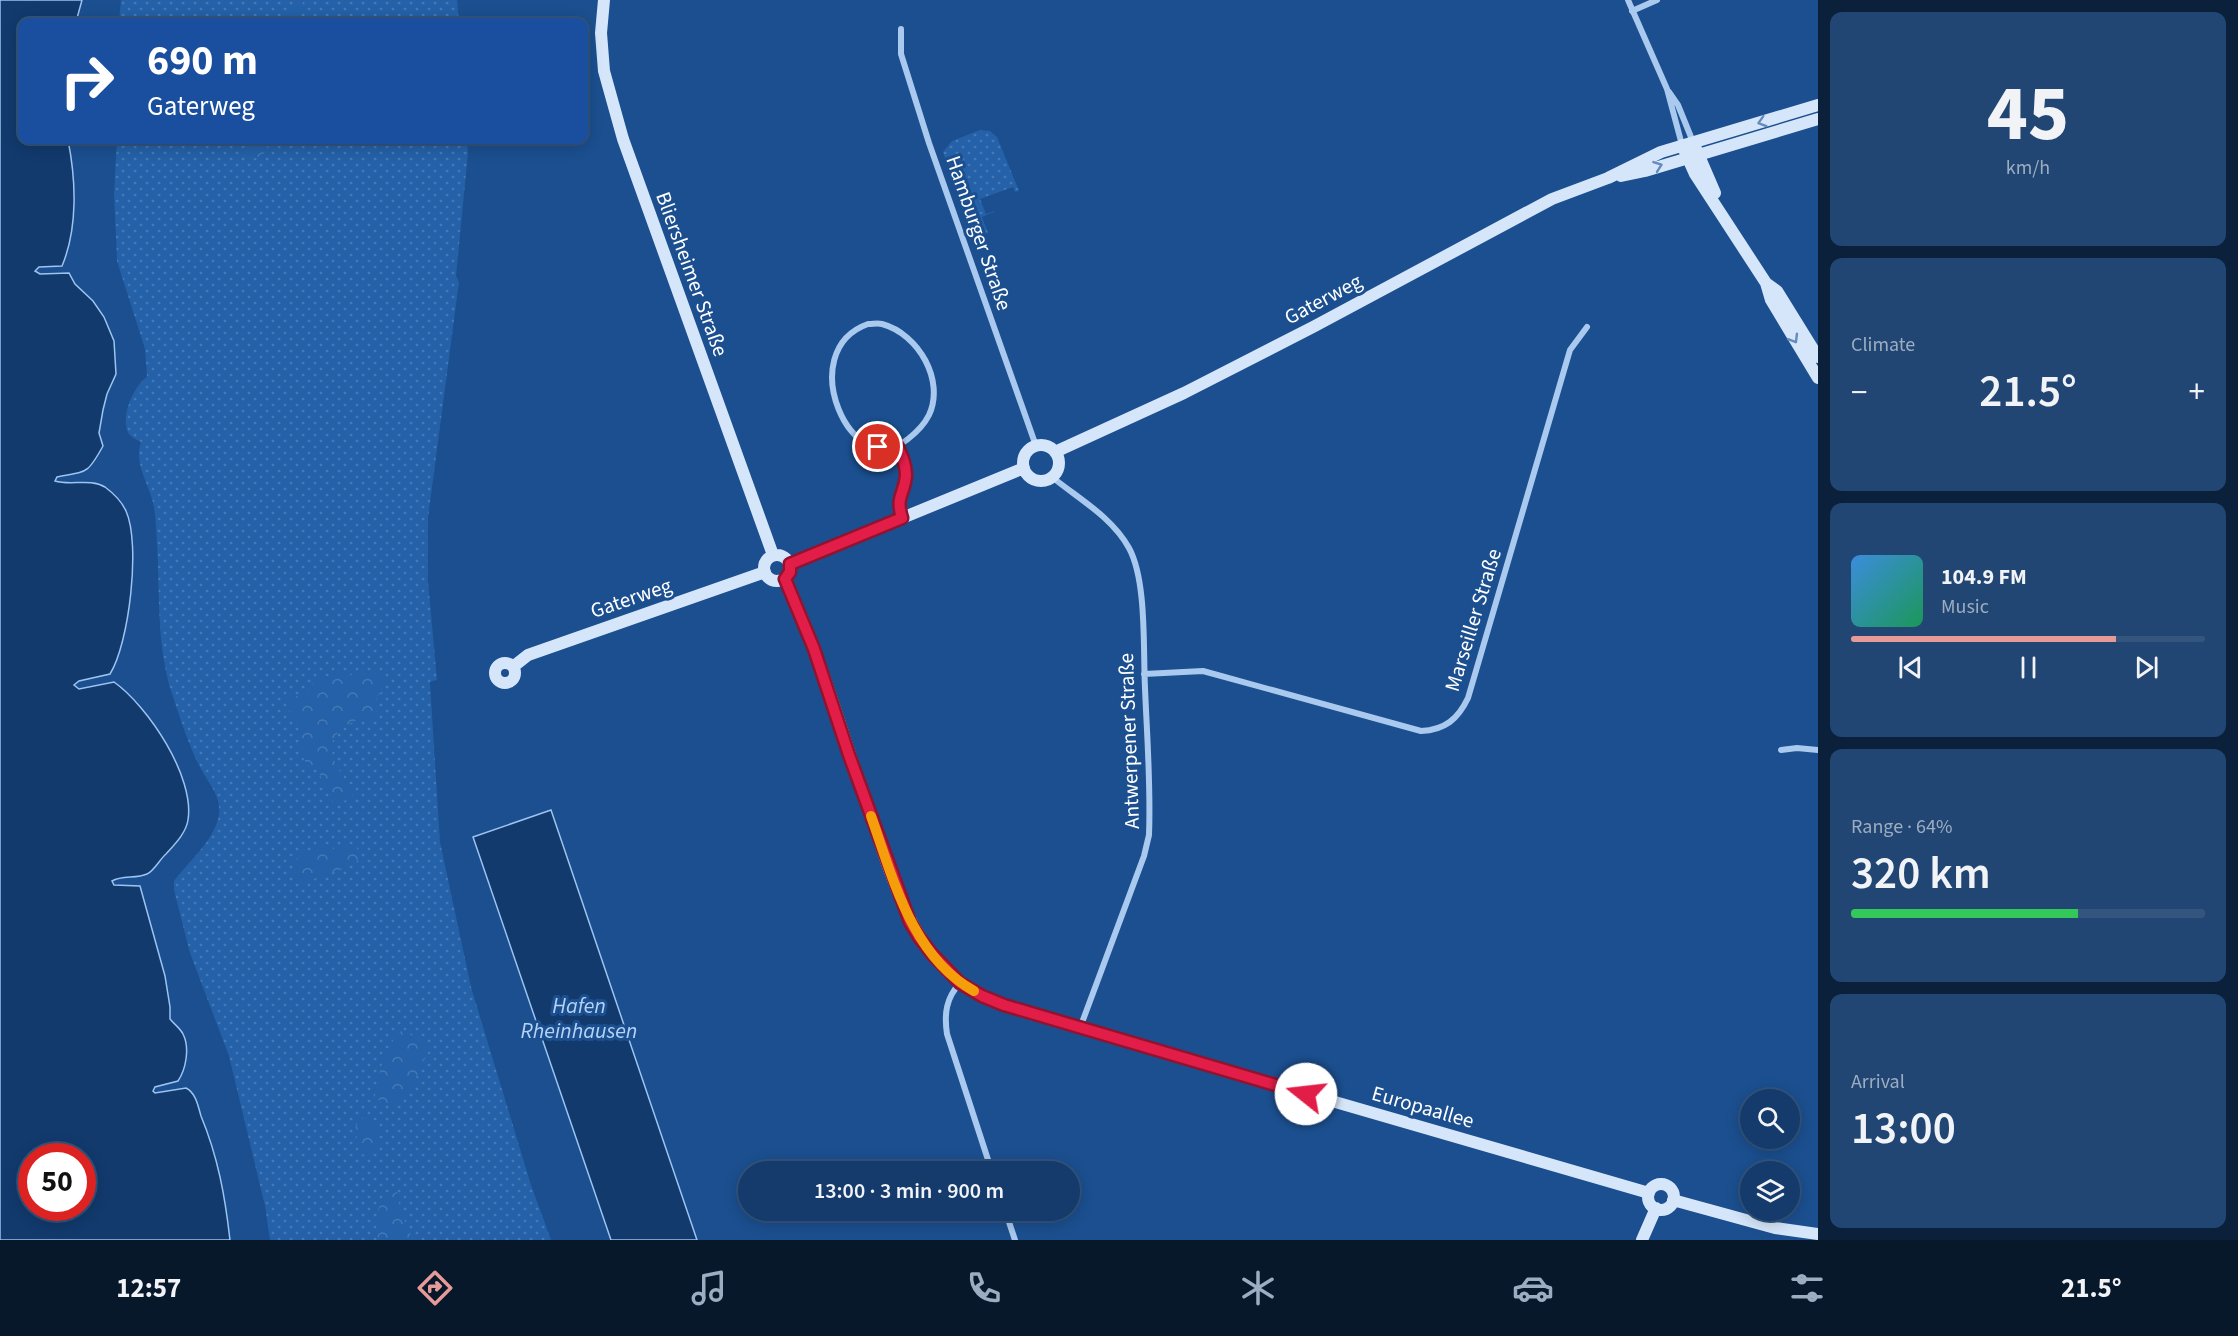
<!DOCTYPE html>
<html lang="en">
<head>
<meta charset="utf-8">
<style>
	:root { --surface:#143b6b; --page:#214673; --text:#f1f3f6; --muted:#9dadc1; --line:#33557e; --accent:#e69b98 }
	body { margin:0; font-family:"Source Sans 3",sans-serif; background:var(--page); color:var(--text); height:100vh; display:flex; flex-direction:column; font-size:22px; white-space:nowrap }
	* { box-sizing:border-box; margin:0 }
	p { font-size:20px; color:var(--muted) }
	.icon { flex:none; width:33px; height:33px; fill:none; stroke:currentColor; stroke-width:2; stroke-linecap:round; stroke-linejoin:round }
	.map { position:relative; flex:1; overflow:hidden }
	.drawer { display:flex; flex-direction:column; gap:12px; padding:12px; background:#0b203b; width:420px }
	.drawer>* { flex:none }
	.guide { position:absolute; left:18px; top:18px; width:570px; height:126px; border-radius:12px; box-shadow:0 3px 15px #0003,0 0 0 2px var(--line); background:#1a4fa0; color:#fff; overflow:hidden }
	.tools { position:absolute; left:1740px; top:1089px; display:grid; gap:12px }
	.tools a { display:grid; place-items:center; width:60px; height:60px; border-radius:50%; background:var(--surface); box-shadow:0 3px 15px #0003,0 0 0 2px var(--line); font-size:30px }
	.speed { position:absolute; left:18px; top:1143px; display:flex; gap:12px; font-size:30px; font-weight:700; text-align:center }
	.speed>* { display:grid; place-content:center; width:78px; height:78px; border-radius:50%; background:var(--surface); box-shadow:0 3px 15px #0003,0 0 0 2px var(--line); line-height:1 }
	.speed .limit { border:9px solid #d22; background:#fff; color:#111 }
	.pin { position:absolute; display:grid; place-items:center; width:51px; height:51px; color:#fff; margin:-26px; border:3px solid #fff; border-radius:50%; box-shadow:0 2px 6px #0007 }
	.me { position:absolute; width:66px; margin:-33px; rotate:286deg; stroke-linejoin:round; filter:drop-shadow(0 0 4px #0008) }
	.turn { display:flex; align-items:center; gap:21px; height:126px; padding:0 30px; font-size:27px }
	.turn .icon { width:78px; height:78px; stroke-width:2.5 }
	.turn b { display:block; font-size:42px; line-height:51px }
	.big { font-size:45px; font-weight:600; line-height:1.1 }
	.drawer .widget { flex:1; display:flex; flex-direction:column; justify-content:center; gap:9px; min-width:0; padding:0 21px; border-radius:12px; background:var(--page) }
	.drawer .dial { align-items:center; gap:0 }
	.dial b { font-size:78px; line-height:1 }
	.song { display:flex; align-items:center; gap:18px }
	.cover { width:72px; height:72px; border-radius:9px; background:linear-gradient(135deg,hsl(210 70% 55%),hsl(150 70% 35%)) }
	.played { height:6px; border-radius:3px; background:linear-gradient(90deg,var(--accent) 75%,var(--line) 75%) }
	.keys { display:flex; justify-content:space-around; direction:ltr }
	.heat { display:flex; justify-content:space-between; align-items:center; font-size:33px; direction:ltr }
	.charge { height:9px; border-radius:4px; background:linear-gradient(90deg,#34c759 64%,var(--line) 0) }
	.trip { position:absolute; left:738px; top:1161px; width:342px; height:60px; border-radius:30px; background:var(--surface); box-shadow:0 3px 15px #0003,0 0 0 2px var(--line); font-weight:600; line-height:60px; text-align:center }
	.menu { display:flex; height:96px; justify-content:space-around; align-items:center; background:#08182b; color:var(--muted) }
	.menu .icon { width:42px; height:42px }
	.menu .selected { color:var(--accent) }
	.menu b { font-size:27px; color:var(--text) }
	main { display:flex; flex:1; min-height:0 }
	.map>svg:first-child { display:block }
	.grass { fill:url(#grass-dots) }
	.forest { fill:url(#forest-crowns) }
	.water { fill:#123a6d; stroke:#9cc4f0; stroke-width:1.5; fill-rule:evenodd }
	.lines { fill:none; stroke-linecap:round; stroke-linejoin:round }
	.street { stroke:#a9c9ee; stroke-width:6 }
	.secondary { stroke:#d6e6fa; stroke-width:12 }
	.oneway { stroke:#668bba }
	.route-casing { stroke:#92132f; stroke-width:15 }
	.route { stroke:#e11d48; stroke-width:10 }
	.slow { stroke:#f59e0b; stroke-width:10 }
	.labels { text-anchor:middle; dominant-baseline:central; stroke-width:6; stroke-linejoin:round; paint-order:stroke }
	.street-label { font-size:21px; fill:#fff; stroke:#1b4f8f }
	.water-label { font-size:22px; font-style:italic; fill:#b5d3f5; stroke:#1b4f8f }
</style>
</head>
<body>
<main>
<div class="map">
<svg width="1818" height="1240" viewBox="0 0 1818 1240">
	<defs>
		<pattern id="grass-dots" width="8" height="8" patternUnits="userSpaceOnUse" patternTransform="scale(1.5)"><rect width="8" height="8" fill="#2461a8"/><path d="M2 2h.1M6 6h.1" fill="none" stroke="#4579b5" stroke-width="1.8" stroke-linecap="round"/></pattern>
		<pattern id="forest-crowns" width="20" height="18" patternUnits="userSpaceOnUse" patternTransform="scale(1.5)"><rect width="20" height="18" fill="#2461a8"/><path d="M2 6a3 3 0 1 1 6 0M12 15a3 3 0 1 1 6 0" fill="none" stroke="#4579b5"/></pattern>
	</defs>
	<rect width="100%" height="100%" fill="#1b4f8f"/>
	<path class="grass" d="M121,0H457L459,22H119Z
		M980,130L990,131L997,137L1019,191L1015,192L1013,187L980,199L986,214L996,211L982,217L988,233L973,239L943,152L952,141Z
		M117,140H467L468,153L456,276L459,282L428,518V581L437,680L430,682L440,842L471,987L531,1185L551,1240H270L265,1206L229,1056L190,953L174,890V881C188,862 216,839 219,814C221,796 209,784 201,769C190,749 180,718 173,697C156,647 160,595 157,543C156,531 156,519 154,507C150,485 133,464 141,442C137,440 131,437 129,434C119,419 134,385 147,377L145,349L117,261L114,194Z"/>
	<path class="forest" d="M295,0H304L295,22H285Z
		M245,140H264L268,149C262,157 253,161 245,157Z
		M340,672L352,675L378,673L384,678L382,692C371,699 377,708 377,718L372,722L360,718C352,723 341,727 336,735C323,752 344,778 353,792L352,796L335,807L318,771L307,765L302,756L301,732L299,725L285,703V699L308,693C311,675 328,680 340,672Z
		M326,845L336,850L348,845L355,846L362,855C353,871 328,872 314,879C308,881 306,884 300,885L297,881L292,863L303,853L310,856L320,847Z
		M401,1031C413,1034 423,1042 428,1053L422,1063L414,1083L392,1104H382L375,1096C379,1072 384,1048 401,1031Z
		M372,1117C380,1129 379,1140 376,1153L368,1156L362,1154L354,1128L363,1118Z
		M397,1192L400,1209L413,1240H378C375,1220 374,1200 397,1192Z"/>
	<path class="water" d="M0,0H82L76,22H22V78L18,81L22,84V140H68C76,180 78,228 62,266L39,267L35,271L40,274L69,273L75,284L93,301L104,317L114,341L116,374L107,394L103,410L99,433L103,446C87,475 87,471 57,477L55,481C71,486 90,478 105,487C113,493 122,502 126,511C141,544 129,644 110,674L79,681L74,685L79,689L114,682C148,706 195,777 188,820C186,833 175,844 166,854C160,859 154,871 147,874C136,879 122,875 112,881L114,885L140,886L165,976L170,1007V1019C174,1024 180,1028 183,1034C190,1048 186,1069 178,1081L155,1087L153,1091L155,1093L186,1088C196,1093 198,1106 201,1116C218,1157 225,1196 230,1240H0ZM32,1156H82V1208H32Z
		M551,810L697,1240H611L473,837Z"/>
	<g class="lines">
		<path class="street" d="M1628,0L1667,89L1682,145
			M1632,11L1657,0
			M901,29V54L929,143L1036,446
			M1669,92L1678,105L1693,142
			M868,324C873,324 878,323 882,324C919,334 945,381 929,415C924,425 917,432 908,439C852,485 792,351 868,324Z
			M898,447C902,456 906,465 906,475C905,494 895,495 902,518
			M1052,477C1079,499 1112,517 1129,548C1147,581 1143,650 1145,688C1147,737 1151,786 1149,835L1144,856L1080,1028
			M1144,674L1203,671L1421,731C1445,730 1458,719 1468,698L1570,350L1587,327
			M1781,750L1797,748L1818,750
			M960,983C946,998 944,1014 947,1034L992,1172
			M1005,1210L1015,1240"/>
		<path class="secondary" d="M604,0L601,33L604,71L623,139L773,555
			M1682,145L1695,174L1766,283L1771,300L1818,378
			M1696,149L1715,193
			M1621,176L1645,171L1818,119
			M1766,283L1777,291L1818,357
			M1023 463a18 18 0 1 1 36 0a18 18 0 1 1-36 0Z
			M1055,452L1184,393L1313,327L1552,199L1608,178L1661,152L1818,105
			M764 568a13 13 0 1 1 26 0a13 13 0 1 1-26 0Z
			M790,564L1024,468
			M785,579C821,654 842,735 870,813C891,875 908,940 960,983C981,1000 1010,1007 1035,1015L1649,1193
			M495 673a10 10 0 1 1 20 0a10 10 0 1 1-20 0Z
			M514,666L528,655L765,572
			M1648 1197a13 13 0 1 1 26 0a13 13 0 1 1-26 0Z
			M1673,1200L1775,1228L1818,1234
			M1642,1240L1656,1208"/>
	</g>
	<defs><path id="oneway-chevron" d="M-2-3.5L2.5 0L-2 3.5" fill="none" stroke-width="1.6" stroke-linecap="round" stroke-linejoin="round" transform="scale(1.5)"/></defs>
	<g class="oneway">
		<use href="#oneway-chevron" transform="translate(1762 122) rotate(163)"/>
		<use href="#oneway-chevron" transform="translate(1658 166) rotate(-20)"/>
		<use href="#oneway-chevron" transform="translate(1794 339) rotate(59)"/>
	</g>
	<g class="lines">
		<defs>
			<path id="route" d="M878,447H898C902,456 906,465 906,475C905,494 895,495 902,518L790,564V572L785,579L814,649L849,755L910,922L919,937L932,954L960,983L982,996L1004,1005L1306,1094"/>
		</defs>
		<use href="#route" class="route-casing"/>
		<use href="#route" class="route"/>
		<path class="slow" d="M871,816C893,878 912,957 974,991"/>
	</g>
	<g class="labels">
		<g class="street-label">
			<text transform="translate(979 233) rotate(71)">Hamburger Straße</text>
			<text transform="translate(692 274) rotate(70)">Bliersheimer Straße</text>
			<text transform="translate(1323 299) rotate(-28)">Gaterweg</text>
			<text transform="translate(631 598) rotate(-19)">Gaterweg</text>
			<text transform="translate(1473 620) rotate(-73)">Marseiller Straße</text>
			<text transform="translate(1129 741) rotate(-92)">Antwerpener Straße</text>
			<text transform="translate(1423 1107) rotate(16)">Europaallee</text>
		</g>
		<g class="water-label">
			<text x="579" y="1006">Hafen<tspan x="579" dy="25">Rheinhausen</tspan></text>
		</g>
	</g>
</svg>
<div class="tools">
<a><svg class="icon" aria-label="search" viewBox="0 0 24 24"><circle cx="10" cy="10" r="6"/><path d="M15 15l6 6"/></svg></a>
<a><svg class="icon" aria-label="layers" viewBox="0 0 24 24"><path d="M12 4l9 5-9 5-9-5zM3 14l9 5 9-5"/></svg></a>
</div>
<div class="speed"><div class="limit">50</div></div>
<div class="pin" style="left:878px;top:447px;background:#d93025"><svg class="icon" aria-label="arrive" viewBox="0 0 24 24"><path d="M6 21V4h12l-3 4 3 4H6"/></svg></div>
<svg class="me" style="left:1306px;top:1094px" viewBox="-20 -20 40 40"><circle r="19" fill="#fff"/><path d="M0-13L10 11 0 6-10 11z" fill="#e11d48"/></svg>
<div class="trip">13:00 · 3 min · 900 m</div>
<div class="guide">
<div class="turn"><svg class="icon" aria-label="right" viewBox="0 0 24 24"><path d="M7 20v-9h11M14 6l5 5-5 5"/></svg><div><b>690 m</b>Gaterweg</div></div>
</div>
</div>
<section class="drawer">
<div class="widget dial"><b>45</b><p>km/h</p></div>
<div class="widget"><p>Climate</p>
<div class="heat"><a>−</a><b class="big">21.5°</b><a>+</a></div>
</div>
<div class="widget">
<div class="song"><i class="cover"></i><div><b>104.9 FM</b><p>Music</p></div></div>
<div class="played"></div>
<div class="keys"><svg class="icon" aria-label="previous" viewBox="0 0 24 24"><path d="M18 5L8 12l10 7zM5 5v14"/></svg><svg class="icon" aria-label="pause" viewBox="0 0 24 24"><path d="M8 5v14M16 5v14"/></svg><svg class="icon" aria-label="next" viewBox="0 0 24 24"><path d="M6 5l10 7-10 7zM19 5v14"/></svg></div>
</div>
<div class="widget"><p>Range · 64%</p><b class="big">320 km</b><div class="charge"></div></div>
<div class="widget"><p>Arrival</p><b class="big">13:00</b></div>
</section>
</main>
<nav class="menu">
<b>12:57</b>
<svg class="icon selected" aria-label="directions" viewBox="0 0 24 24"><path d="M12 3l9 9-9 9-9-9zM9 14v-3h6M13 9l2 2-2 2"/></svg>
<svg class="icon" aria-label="music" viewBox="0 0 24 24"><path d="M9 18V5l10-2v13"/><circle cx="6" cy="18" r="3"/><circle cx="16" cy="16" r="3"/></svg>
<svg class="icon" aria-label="phone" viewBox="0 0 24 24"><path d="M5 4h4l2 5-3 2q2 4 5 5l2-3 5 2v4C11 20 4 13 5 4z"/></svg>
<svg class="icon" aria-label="climate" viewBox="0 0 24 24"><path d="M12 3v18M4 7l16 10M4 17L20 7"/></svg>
<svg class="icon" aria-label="car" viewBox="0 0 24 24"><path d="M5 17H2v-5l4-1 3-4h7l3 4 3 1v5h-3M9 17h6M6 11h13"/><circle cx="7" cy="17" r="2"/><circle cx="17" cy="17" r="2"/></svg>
<svg class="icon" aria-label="filters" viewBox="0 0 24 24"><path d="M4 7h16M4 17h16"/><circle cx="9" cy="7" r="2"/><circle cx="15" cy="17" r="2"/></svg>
<b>21.5°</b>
</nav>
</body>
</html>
